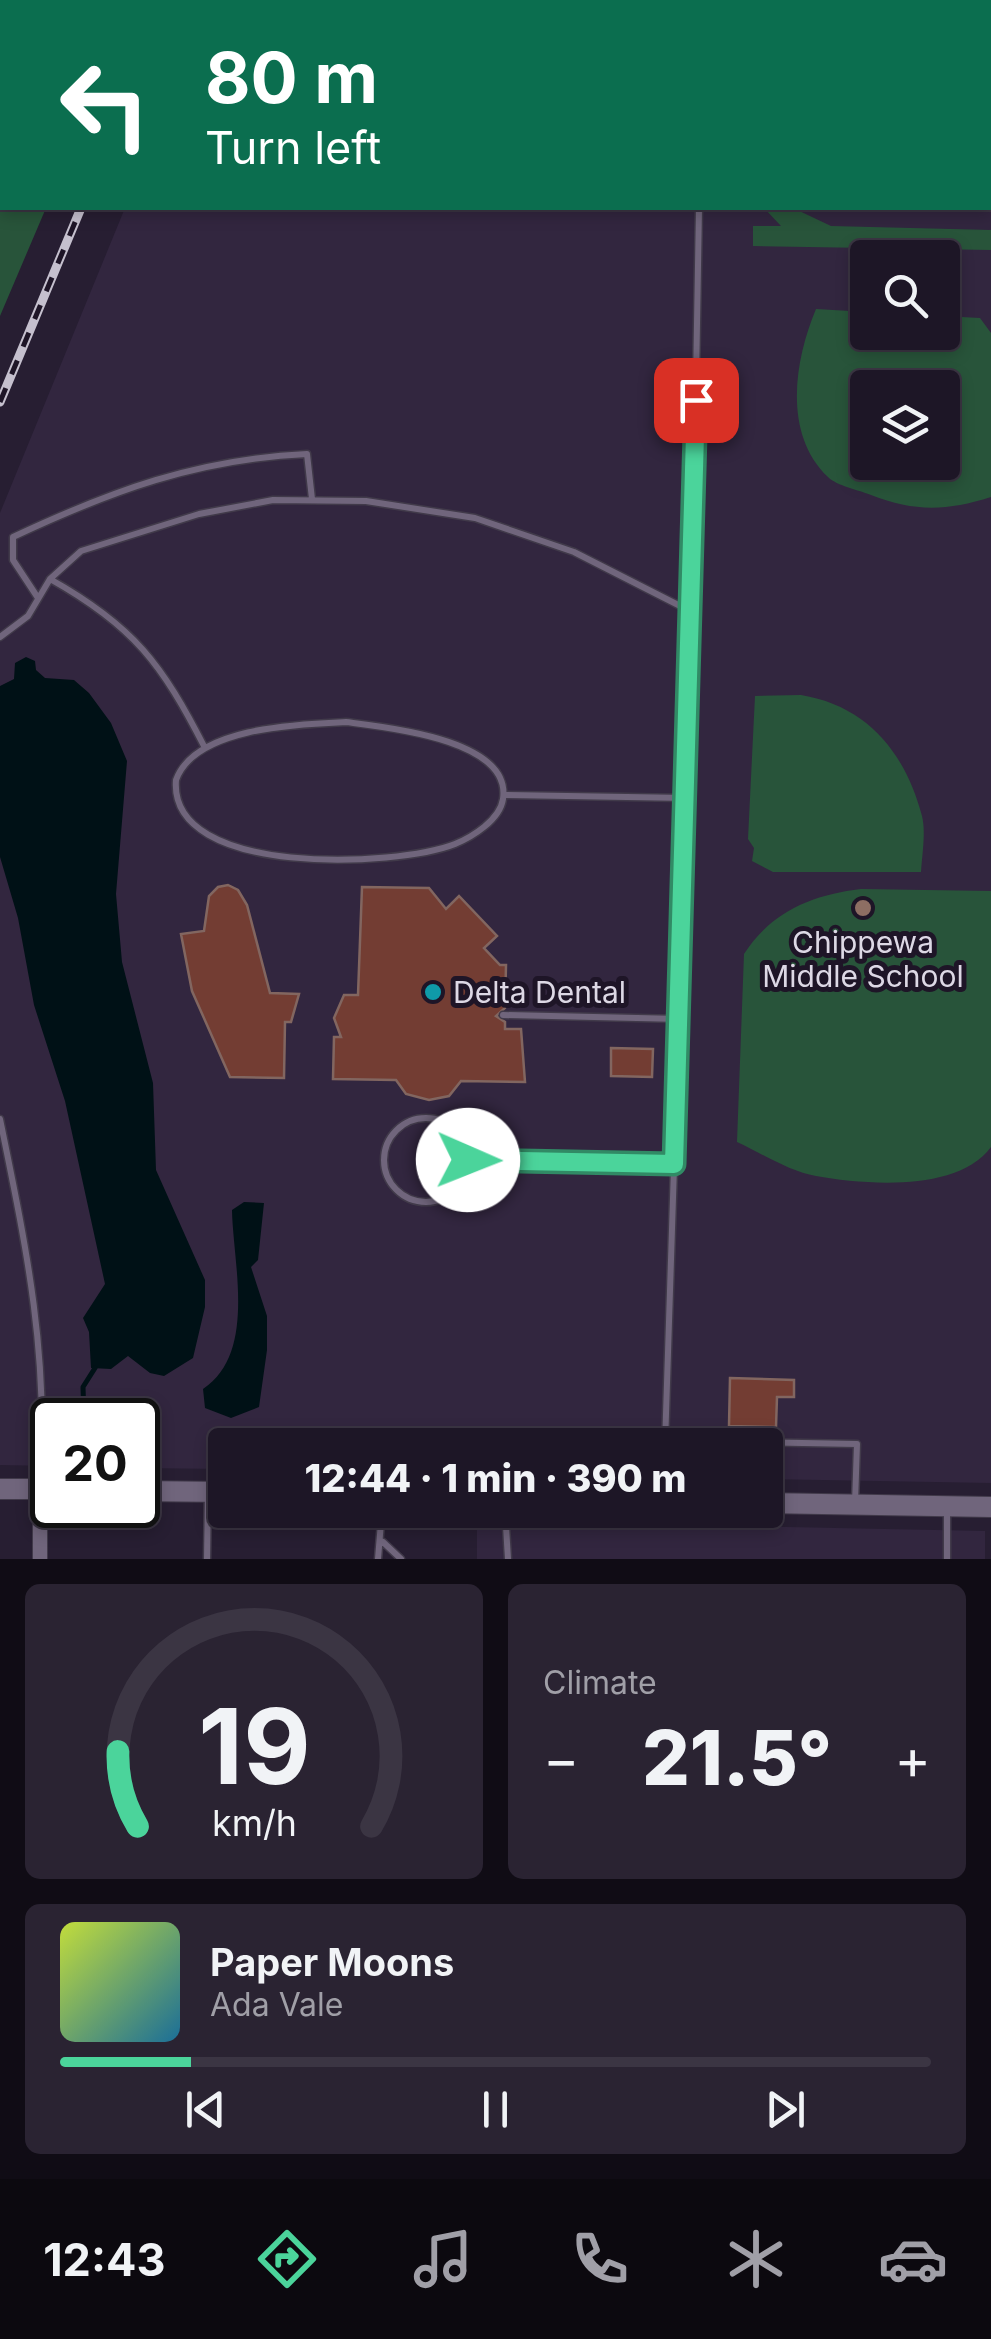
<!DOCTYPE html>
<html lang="en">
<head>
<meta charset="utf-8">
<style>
	:root { --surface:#1d1626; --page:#2a2332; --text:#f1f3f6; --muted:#a09fa7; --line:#3b3543; --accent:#4bd49b }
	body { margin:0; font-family:Inter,sans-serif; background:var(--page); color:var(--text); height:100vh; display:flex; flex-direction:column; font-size:38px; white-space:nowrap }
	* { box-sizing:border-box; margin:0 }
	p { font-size:32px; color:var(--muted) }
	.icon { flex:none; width:55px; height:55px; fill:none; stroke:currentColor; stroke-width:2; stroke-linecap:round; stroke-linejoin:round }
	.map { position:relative; height:1559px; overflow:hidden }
	.drawer { display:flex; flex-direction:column; gap:25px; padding:25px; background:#100c15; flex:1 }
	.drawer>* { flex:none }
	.banner { position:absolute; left:0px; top:0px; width:992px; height:210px; box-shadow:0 5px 15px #0003,0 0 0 2px var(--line); background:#0b6e4f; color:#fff; overflow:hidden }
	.buttons { position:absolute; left:850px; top:240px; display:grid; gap:20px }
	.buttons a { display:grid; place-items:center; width:110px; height:110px; border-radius:10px; background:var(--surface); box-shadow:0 5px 15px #0003,0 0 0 2px var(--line); font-size:50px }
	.speed { position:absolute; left:30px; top:1398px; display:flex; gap:20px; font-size:50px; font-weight:700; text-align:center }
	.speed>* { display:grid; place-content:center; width:130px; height:130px; border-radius:50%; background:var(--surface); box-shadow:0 5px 15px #0003,0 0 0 2px var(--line); line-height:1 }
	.speed .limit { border:5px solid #111; border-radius:15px; background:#fff; color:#111 }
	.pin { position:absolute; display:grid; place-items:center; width:85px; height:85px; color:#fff; margin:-42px; border-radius:20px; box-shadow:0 5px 15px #0006 }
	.me { position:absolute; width:110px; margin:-55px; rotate:91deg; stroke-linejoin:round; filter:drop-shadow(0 0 8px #0008) }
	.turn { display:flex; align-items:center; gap:35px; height:210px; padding:0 40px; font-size:45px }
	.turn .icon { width:130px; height:130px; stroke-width:2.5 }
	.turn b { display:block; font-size:70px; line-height:85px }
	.big { font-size:75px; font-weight:800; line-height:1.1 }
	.drawer .card { flex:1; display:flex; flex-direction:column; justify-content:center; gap:15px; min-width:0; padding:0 35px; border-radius:15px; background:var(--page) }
	.drawer .dial { align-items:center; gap:0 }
	.dial svg { height:260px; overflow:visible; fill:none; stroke:var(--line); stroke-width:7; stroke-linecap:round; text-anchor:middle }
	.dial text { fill:var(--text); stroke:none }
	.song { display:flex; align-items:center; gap:30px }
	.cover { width:120px; height:120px; border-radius:15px; background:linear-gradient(135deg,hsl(70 70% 55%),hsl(200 70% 35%)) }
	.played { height:10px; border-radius:5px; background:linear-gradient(90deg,var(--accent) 15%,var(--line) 15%) }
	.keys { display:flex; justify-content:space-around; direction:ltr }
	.heat { display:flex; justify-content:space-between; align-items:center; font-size:55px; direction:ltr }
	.drawer .tiles { flex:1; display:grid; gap:25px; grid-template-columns:1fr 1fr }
	.card:last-child { grid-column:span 2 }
	.trip { position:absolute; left:208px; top:1428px; width:575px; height:100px; border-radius:10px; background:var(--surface); box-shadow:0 5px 15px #0003,0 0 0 2px var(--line); font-weight:800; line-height:100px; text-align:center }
	.tab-bar { display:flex; height:160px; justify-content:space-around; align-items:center; background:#0c090f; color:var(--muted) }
	.tab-bar .icon { width:70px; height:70px }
	.tab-bar .active { color:var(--accent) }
	.tab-bar b { font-size:45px; color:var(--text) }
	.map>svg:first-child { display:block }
	.built { fill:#32263f; fill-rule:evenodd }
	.green { fill:#28543a; fill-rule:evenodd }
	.water { fill:#001116 }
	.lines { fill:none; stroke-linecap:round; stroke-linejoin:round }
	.stream { stroke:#001116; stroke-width:5 }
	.building { fill:#733d33; stroke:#826660; stroke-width:2.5 }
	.service-casing { stroke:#413a4a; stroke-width:9 }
	.minor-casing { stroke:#413a4a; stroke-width:16 }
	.secondary-casing { stroke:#413a4a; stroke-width:22 }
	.service { stroke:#70657c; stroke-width:6 }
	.minor { stroke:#70657c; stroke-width:14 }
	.secondary { stroke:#70657c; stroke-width:20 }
	.rail-casing { stroke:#c5c0ce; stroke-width:9 }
	.rail { stroke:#1e1527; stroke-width:5; stroke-dasharray:15; stroke-linecap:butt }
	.route-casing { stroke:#318a65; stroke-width:25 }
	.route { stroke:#4bd49b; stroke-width:18 }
	.education-dot { fill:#8d6e63; stroke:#1e1527; stroke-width:4 }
	.culture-dot { fill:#0f9aa8; stroke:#1e1527; stroke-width:4 }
	.labels { text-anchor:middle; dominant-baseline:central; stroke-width:10; stroke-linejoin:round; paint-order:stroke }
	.poi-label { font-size:30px; fill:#ddd8e5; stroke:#1e1527 }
</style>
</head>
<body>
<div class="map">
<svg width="991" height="1559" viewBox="0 0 991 1559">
	<rect width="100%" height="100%" fill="#271e32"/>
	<path class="built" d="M210,0H991V1483L765,1479V1445H225V1469L138,1468V1420H52V1466L0,1465V513L125,208H990V2ZM868,258H942V332H868ZM868,388H942V462H868Z
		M477,1521L985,1531V1559H477Z"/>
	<path class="green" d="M0,101L2,208H46L0,316Z
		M764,208H793L831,226L991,230V250L753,246V226H781Z
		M816,309L867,312L868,332H942L943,316L980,318L991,333V497C947,511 914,512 871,495C859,490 837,486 828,477C782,433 795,359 816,309ZM868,388H942V462H868Z
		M801,695C867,706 905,752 922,816C926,832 922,855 921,872H773L752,861L754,848L748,839L755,696Z
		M861,889L991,891V1147C958,1192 867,1185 816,1176C790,1172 761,1153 737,1142L744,954C772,911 812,895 861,889Z"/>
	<path class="water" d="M26,657L35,661L36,670L45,678L74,680L89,693L111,723L127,761L116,894L122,962L153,1083L156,1170L205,1280V1307L193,1358L164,1376L150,1373L128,1356L111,1369L91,1368L89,1332L83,1318L105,1284L65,1101L34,1005L18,918L0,857V686L14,679L15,663Z
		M244,1202L264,1203L258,1260L251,1267L267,1316V1350L259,1407L231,1418L205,1408L203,1389C257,1353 233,1264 232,1210Z"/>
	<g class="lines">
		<path class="stream" d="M84,1420L83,1387L95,1368"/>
	</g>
	<path class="building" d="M228,885L238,890L247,905L270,993L299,994L291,1022H285L284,1078L230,1077L192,991L181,934L204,931L209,896L218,887Z
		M362,887L429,888L446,909L459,896L497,936L484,948L500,965H506L505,1008L496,1016L505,1022V1029H521L525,1082L461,1081L449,1096L429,1100L406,1094L396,1080L333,1079L334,1037H341L334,1018L344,995H358Z
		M611,1048L653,1049L652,1077L611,1076Z
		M730,1378L794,1380V1397H777L776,1427L729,1426Z"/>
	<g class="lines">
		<defs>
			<path id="service" d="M686,0L689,2
				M50,579C134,626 162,664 205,748
				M38,598L13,560V537C111,491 197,459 307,454L312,499
				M0,637L28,616L50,579L81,551L199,514L273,500L366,501L475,518L574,552L692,612
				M346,722C385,727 512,739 503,799C500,820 472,837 455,844C397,867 168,878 176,780C195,727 299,724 346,722Z
				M504,795L686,798
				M503,1015L680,1019
				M384 1160a42 42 0 1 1 84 0a42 42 0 1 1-84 0Z
				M0,1119C26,1246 49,1354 40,1484
				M468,1160L675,1164
				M747,1442L857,1444L855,1503
				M665,1445L692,612L699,208
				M947,1508V1559
				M505,1510L508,1559
				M383,1542L401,1559
				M207,1559L208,1493
				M378,1559L382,1510"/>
			<path id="minor" d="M40,1559V1489"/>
			<path id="secondary" d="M0,1489H52
				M138,1491L225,1492
				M765,1503L991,1507"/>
		</defs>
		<use href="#service" class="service-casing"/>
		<use href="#minor" class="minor-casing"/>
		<use href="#secondary" class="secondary-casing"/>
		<use href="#service" class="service"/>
		<use href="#minor" class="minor"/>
		<use href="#secondary" class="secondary"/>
		<defs>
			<path id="rail" d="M165,2L166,0
				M0,402L81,208"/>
		</defs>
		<use href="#rail" class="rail-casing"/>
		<use href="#rail" class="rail"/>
	</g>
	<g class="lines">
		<defs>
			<path id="route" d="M468,1160L674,1164L696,400"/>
		</defs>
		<use href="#route" class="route-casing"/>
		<use href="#route" class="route"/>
	</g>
	<circle class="education-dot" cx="863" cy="908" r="10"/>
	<circle class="culture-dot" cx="433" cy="992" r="10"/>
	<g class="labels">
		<g class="poi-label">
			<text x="863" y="942">Chippewa<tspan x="863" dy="34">Middle School</tspan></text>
			<text x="453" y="992" text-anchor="start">Delta Dental</text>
		</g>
	</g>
</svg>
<div class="buttons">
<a><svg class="icon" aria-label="search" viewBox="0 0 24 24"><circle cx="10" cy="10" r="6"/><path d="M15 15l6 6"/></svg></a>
<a><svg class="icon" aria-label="layers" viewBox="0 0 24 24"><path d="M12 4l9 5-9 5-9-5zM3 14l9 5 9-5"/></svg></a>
</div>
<div class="speed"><div class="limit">20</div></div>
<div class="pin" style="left:696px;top:400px;background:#d93025"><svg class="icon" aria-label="arrive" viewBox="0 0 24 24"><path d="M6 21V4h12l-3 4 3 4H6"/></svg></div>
<svg class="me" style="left:468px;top:1160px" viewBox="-20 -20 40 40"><circle r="19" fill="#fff"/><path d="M0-13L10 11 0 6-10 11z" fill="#4bd49b"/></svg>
<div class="trip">12:44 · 1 min · 390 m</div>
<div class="banner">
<div class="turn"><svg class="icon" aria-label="left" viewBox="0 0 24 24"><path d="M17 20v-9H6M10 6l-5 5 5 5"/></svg><div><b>80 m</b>Turn left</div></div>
</div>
</div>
<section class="drawer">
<div class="tiles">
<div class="card dial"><svg viewBox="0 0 100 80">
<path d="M14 69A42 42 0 1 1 86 69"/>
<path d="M14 69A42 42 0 0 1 8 46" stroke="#4bd49b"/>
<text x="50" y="56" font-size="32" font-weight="700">19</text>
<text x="50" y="72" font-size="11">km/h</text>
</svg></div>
<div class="card"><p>Climate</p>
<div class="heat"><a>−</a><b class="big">21.5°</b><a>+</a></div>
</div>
<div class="card">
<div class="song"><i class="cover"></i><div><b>Paper Moons</b><p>Ada Vale</p></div></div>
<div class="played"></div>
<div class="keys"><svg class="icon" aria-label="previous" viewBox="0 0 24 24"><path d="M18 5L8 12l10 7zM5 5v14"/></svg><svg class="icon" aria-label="pause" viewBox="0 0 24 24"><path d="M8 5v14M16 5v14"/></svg><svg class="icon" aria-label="next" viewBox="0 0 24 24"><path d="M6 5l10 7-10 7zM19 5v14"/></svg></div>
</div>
</div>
</section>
<nav class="tab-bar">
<b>12:43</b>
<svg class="icon active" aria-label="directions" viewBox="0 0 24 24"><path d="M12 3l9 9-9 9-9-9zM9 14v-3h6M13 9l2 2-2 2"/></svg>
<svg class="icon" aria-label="music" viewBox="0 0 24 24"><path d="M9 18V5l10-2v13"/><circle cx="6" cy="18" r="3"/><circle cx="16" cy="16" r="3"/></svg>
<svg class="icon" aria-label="phone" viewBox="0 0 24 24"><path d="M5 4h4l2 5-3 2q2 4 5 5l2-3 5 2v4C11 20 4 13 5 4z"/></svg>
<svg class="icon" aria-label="climate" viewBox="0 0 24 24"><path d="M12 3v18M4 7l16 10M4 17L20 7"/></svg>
<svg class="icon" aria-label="car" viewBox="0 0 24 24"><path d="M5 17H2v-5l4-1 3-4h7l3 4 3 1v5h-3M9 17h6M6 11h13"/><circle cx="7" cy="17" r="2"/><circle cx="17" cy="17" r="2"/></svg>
</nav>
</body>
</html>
